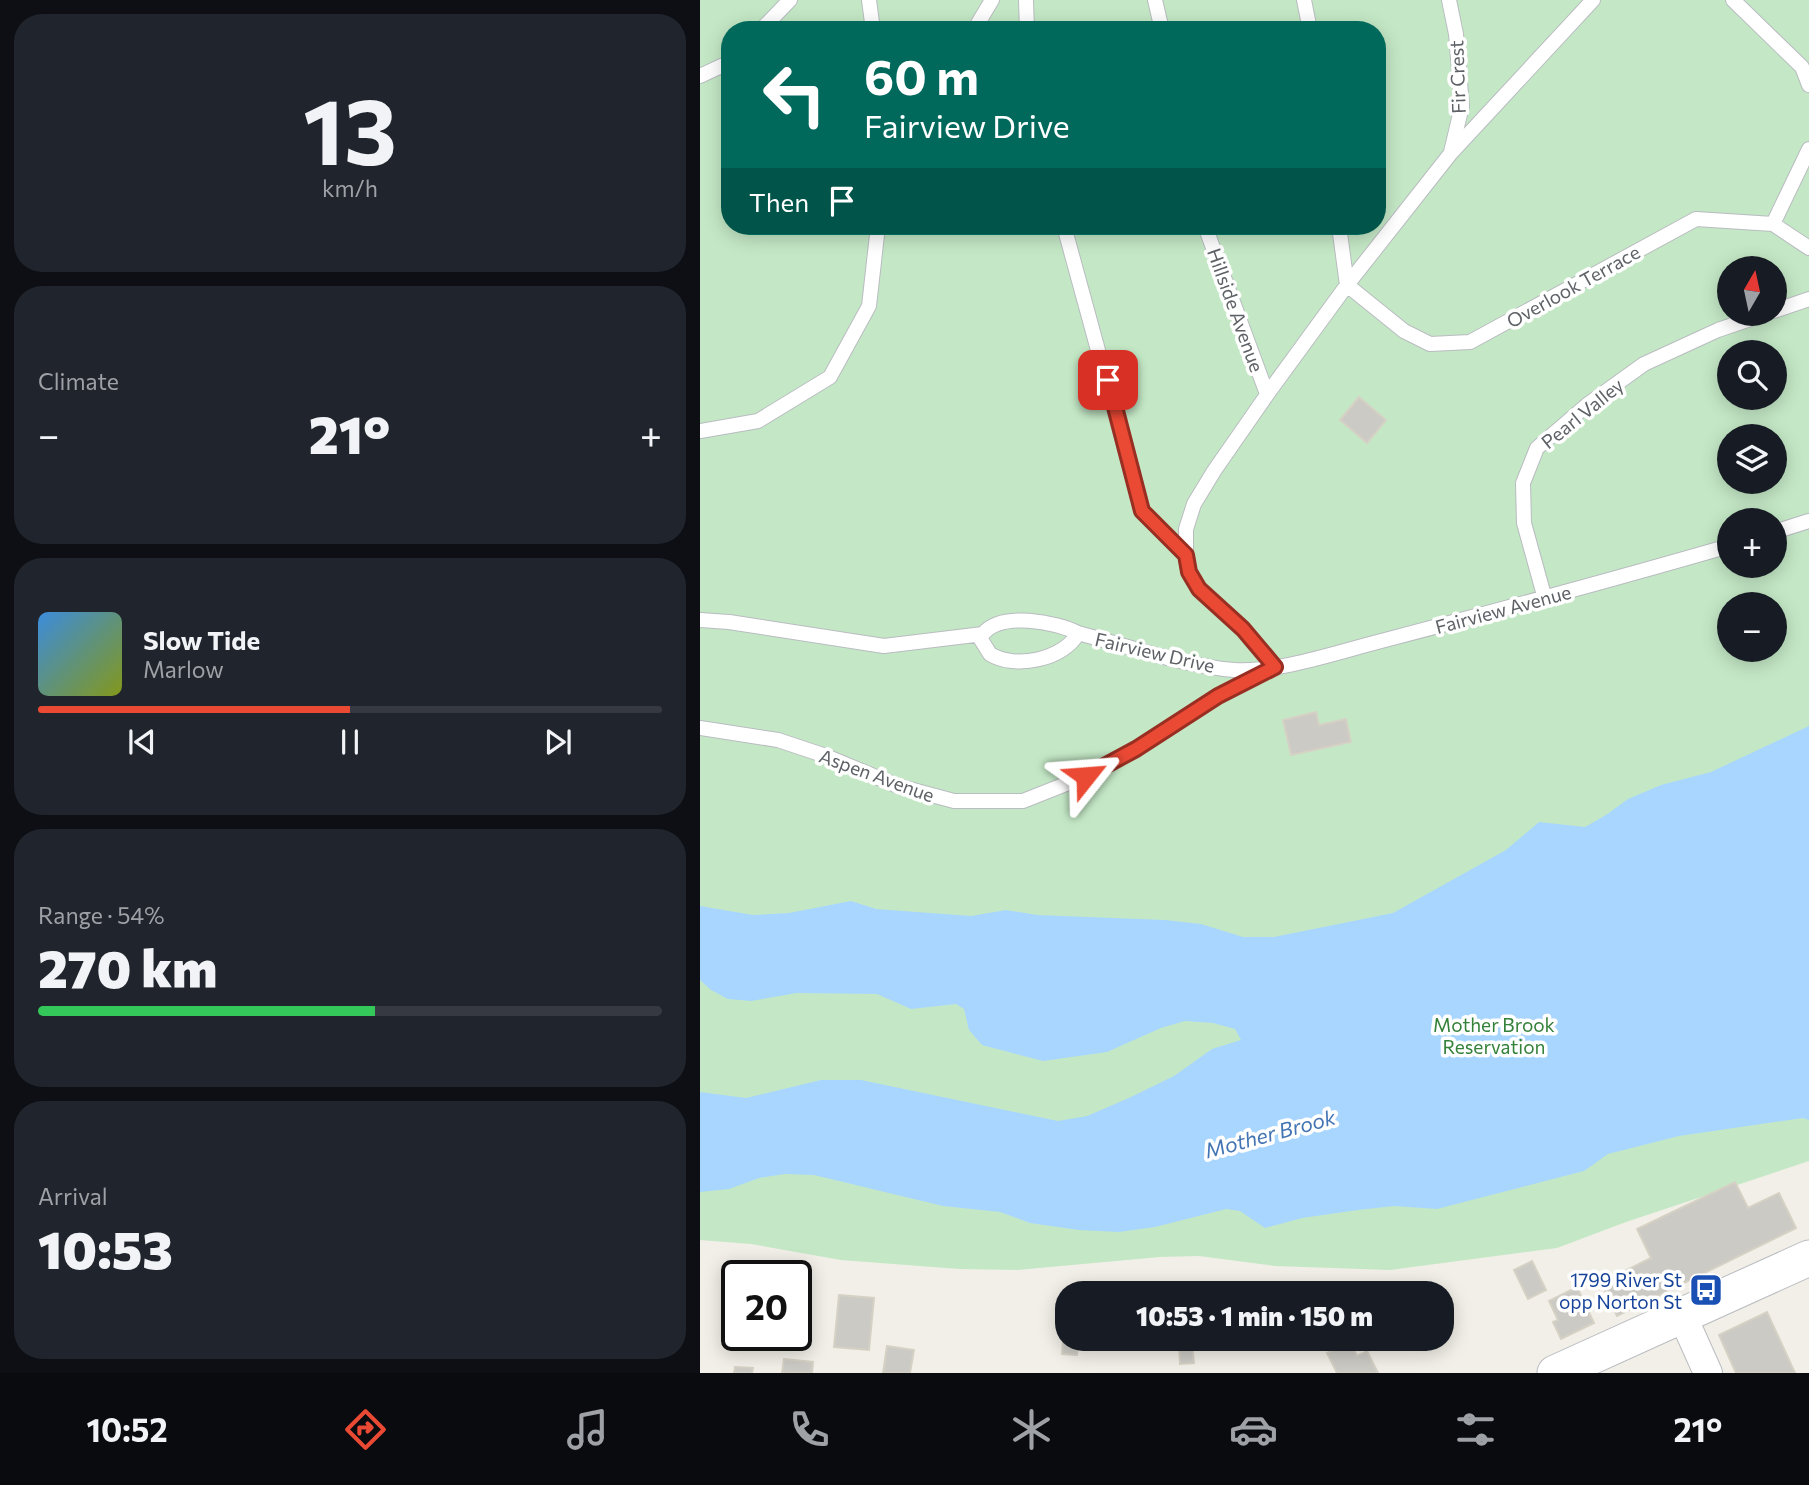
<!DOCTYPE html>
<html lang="en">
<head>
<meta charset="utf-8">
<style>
	:root { --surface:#171b24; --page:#20242c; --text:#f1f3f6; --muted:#9ea1a6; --line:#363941; --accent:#ea4934 }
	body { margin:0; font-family:Commissioner,sans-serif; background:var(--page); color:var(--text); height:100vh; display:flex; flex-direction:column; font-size:26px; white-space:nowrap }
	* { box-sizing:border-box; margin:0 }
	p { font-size:23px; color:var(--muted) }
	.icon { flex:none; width:38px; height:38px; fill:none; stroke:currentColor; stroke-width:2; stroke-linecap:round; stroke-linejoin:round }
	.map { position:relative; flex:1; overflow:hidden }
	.drawer { display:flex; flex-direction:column; gap:14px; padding:14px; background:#0d0f14; width:700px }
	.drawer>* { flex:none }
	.banner { position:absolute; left:21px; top:21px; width:665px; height:214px; border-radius:28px; box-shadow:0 4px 18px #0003; background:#00695c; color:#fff; overflow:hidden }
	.needle { width:46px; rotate:9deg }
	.buttons { position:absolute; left:1017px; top:256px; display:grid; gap:14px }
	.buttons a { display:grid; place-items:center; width:70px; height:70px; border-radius:50%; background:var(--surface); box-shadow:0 4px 18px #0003; font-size:35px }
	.speed { position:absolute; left:21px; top:1260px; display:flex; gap:14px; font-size:35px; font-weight:700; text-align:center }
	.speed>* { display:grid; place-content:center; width:91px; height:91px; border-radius:50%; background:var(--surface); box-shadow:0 4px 18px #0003; line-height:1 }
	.speed .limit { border:4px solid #111; border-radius:10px; background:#fff; color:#111 }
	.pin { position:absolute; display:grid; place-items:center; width:60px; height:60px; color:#fff; margin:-30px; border-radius:14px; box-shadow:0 4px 10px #0006 }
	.me { position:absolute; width:77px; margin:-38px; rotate:62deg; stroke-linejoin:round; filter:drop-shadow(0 0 5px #0008) }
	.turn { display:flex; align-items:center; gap:24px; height:147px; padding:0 28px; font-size:32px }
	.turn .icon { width:91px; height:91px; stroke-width:2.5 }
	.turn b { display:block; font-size:49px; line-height:60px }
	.then { display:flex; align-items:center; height:66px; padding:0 28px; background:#0003; gap:14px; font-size:26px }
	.big { font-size:52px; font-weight:800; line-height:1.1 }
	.drawer .widget { flex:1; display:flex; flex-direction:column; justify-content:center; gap:10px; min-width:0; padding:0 24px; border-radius:28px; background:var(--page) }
	.drawer .dial { align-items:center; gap:0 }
	.dial b { font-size:91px; line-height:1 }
	.song { display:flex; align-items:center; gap:21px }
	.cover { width:84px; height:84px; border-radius:10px; background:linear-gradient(135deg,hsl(210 70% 55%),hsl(70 70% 35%)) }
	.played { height:7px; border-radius:4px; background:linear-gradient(90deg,var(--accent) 50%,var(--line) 50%) }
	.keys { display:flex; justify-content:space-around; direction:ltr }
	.heat { display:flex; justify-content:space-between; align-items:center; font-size:38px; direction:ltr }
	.charge { height:10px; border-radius:5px; background:linear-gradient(90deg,#34c759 54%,var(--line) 0) }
	.trip { position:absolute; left:355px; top:1281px; width:399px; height:70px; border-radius:28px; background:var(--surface); box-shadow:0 4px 18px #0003; font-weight:800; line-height:70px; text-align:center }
	.dock { display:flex; height:112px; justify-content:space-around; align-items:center; background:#090b0e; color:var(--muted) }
	.dock .icon { width:49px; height:49px }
	.dock .current { color:var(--accent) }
	.dock b { font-size:32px; color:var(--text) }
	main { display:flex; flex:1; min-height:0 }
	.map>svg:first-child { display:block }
	.green { fill:#c4e8c6; fill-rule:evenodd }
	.water { fill:#a9d6ff }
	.building { fill:#cccac4; stroke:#d6d1c5; stroke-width:2 }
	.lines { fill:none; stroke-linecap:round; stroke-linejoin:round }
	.service-casing { stroke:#b9bcc0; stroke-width:16 }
	.minor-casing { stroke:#b9bcc0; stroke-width:30 }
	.tertiary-casing { stroke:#b9bcc0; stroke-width:37 }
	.service { stroke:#fff; stroke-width:14 }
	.minor { stroke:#fff; stroke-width:28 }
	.tertiary { stroke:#fff; stroke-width:35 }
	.route-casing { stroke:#982f22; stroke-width:18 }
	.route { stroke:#ea4934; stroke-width:12 }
	.labels { text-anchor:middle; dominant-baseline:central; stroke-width:7; stroke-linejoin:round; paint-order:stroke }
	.street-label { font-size:19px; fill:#5e6267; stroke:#fff }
	.park-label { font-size:19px; fill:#34813a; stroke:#fff }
	.transit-label { font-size:19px; fill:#164399; stroke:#fff; text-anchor:end }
	.water-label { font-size:21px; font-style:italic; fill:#4375b3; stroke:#fff }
</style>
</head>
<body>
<main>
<section class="drawer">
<div class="widget dial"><b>13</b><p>km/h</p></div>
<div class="widget"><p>Climate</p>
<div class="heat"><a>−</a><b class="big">21°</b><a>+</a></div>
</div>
<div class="widget">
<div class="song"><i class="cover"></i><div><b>Slow Tide</b><p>Marlow</p></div></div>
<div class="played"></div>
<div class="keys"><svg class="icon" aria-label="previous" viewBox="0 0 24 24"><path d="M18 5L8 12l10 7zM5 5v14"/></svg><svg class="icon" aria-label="pause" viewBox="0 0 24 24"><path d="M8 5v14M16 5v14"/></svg><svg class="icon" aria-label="next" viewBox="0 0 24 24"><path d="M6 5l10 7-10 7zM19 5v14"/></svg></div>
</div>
<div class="widget"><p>Range · 54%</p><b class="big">270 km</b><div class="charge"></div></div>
<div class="widget"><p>Arrival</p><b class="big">10:53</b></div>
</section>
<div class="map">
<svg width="1109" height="1373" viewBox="0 0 1109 1373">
	<rect width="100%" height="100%" fill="#f1efe7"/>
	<path class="green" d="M0,0H1109V1161L926,1222L857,1248L690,1270L575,1266L499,1256L460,1257L317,1270L259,1269L141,1260L51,1244L0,1240ZM30,30H677V226H30ZM1029,268H1074V313H1029ZM1029,352H1074V397H1029ZM1029,436H1074V481H1029ZM1029,520H1074V565H1029ZM1029,604H1074V649H1029Z"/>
	<path class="water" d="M1109,726V1120L1103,1118L979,1136L908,1154L884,1171L737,1209L694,1206L658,1210L602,1218L565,1228L540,1211L526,1209L455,1227L419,1232L379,1230L330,1223L300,1212L243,1206L114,1175L85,1174L59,1178L29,1189L0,1192V1092L46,1098L121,1080H161L358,1121L387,1116L429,1098L474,1076L512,1049L541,1040L535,1029L513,1023L485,1021L461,1028L407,1052L343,1061L282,1045L269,1030L264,1009L256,1004L211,1009L177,994L97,993L51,1001L28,999L11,990L0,980V906L53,915L89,913L151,901L176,909L271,916L306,910L337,915L465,920L501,924L543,937H574L693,913L806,850L839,822L885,827L906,815L928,799L961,785L1011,772Z"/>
	<path class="building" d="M659,397L686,420L667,443L640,420Z
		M616,712L619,725L646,719L651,742L591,755L583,720Z
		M1035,1182L1048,1208L1079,1193L1096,1228L917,1316L901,1283L951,1258L937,1229Z
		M832,1261L846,1290L828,1299L814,1270Z
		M877,1287L894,1323L861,1339L853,1322L858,1320L849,1301Z
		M139,1295L174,1298L169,1350L134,1347Z
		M366,1304L368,1339H379L377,1355L362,1354Z
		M1067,1312L1095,1373H1036L1019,1335Z
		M509,1339H535V1349H509Z
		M650,1342L657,1356L667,1351L678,1373H637L627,1353Z
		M492,1343L494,1363L480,1364L479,1344Z
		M187,1346L214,1350L210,1373H183Z
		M84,1359L113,1362L112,1373H82Z
		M35,1367L53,1368L52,1373H34Z"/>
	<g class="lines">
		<defs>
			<path id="service" d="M169,0L173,30
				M326,0L327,30
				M455,0L462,30
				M604,0L610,30
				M749,0L756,34L762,106L751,152
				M1033,0L1102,67L1109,85
				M61,30L90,0
				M274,30L292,0
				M0,76L30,62
				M1073,224L1109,149
				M364,226L442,511L486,555
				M505,226L567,394
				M639,226L647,285
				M647,285L704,331L730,344L770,342L996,219L1073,224L1109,248
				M1074,311L1109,299
				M0,431L58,421L130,377L169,306L178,226
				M1074,532L1109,521
				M845,599L824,523L823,483L837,448L887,405L944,364L1018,330L1068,313
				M0,620L29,622L184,646L283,634C301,611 356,622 378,633C427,646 484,666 534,670C579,673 641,651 685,640C800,610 915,579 1029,546
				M283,634L280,638L290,654C315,670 365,659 378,633
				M575,667L543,629L499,589L489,572L486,555V529L494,504L514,471L571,389L647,285L751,153L893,0
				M0,728L78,740L123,755L198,786L254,801H323L386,776L436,749L518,696L567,671"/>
			<path id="minor" d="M982,1315L1008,1373"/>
			<path id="tertiary" d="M855,1373L1109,1258"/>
		</defs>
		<use href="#service" class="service-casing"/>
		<use href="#minor" class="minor-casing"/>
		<use href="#tertiary" class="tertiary-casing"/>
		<use href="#service" class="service"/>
		<use href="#minor" class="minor"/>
		<use href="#tertiary" class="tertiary"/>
	</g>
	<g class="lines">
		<defs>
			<path id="route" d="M386,776L436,749L518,696L575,667L543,629L499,589L489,572L486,555L442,511L408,380"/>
		</defs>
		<use href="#route" class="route-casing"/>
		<use href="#route" class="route"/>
	</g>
	<defs>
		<symbol id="bus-square" viewBox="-11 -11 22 22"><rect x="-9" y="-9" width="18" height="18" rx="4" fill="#1a4fb4" stroke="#fff"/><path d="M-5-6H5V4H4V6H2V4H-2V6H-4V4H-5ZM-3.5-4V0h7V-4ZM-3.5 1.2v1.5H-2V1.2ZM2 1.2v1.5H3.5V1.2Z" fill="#fff"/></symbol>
	</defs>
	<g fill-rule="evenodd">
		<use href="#bus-square" x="987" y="1271" width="38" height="38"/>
	</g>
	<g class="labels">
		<g class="street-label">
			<text transform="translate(757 77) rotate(-92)">Fir Crest</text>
			<text transform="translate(873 286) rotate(-29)">Overlook Terrace</text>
			<text transform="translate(536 310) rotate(70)">Hillside Avenue</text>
			<text transform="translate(882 413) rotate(-39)">Pearl Valley</text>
			<text transform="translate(803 609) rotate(-15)">Fairview Avenue</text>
			<text transform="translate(455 652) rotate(13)">Fairview Drive</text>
			<text transform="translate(177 775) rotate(20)">Aspen Avenue</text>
		</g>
		<g class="park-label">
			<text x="794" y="1024">Mother Brook<tspan x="794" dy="22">Reservation</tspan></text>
		</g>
		<g class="transit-label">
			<text x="982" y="1279">1799 River St<tspan x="982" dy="22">opp Norton St</tspan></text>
		</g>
		<g class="water-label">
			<text transform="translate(570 1133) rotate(-15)">Mother Brook</text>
		</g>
	</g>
</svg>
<div class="buttons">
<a><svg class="needle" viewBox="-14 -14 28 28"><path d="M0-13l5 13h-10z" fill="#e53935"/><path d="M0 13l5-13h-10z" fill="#9ea1a6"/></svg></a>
<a><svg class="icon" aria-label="search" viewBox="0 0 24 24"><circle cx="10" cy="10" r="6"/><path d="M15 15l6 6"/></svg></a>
<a><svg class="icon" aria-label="layers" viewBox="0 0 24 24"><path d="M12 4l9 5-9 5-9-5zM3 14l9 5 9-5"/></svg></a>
<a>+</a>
<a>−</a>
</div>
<div class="speed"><div class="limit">20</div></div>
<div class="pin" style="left:408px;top:380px;background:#d93025"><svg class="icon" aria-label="arrive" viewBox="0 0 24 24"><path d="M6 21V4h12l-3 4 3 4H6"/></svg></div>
<svg class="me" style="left:386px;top:776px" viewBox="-20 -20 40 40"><path d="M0-17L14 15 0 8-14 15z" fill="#ea4934" stroke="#fff" stroke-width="4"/></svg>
<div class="trip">10:53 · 1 min · 150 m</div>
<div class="banner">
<div class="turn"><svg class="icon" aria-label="left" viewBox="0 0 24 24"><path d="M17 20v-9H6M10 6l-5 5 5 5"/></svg><div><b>60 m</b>Fairview Drive</div></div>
<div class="then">Then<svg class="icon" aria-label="arrive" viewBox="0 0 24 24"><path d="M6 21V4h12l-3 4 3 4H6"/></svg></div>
</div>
</div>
</main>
<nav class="dock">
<b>10:52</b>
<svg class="icon current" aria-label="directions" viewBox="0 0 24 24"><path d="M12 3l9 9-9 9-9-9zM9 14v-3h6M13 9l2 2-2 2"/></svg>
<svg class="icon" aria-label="music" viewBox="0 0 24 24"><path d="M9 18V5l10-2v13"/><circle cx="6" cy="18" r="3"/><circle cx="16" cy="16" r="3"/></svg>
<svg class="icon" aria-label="phone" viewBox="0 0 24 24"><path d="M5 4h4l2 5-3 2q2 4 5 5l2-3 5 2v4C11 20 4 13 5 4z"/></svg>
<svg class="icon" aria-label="climate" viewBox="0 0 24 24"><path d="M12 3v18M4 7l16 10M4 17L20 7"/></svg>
<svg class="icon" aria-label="car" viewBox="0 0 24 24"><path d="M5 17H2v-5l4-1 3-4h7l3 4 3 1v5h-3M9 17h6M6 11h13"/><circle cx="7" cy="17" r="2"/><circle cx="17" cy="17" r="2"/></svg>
<svg class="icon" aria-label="filters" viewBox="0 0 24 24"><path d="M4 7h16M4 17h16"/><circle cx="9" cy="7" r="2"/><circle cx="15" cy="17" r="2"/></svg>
<b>21°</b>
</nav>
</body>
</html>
